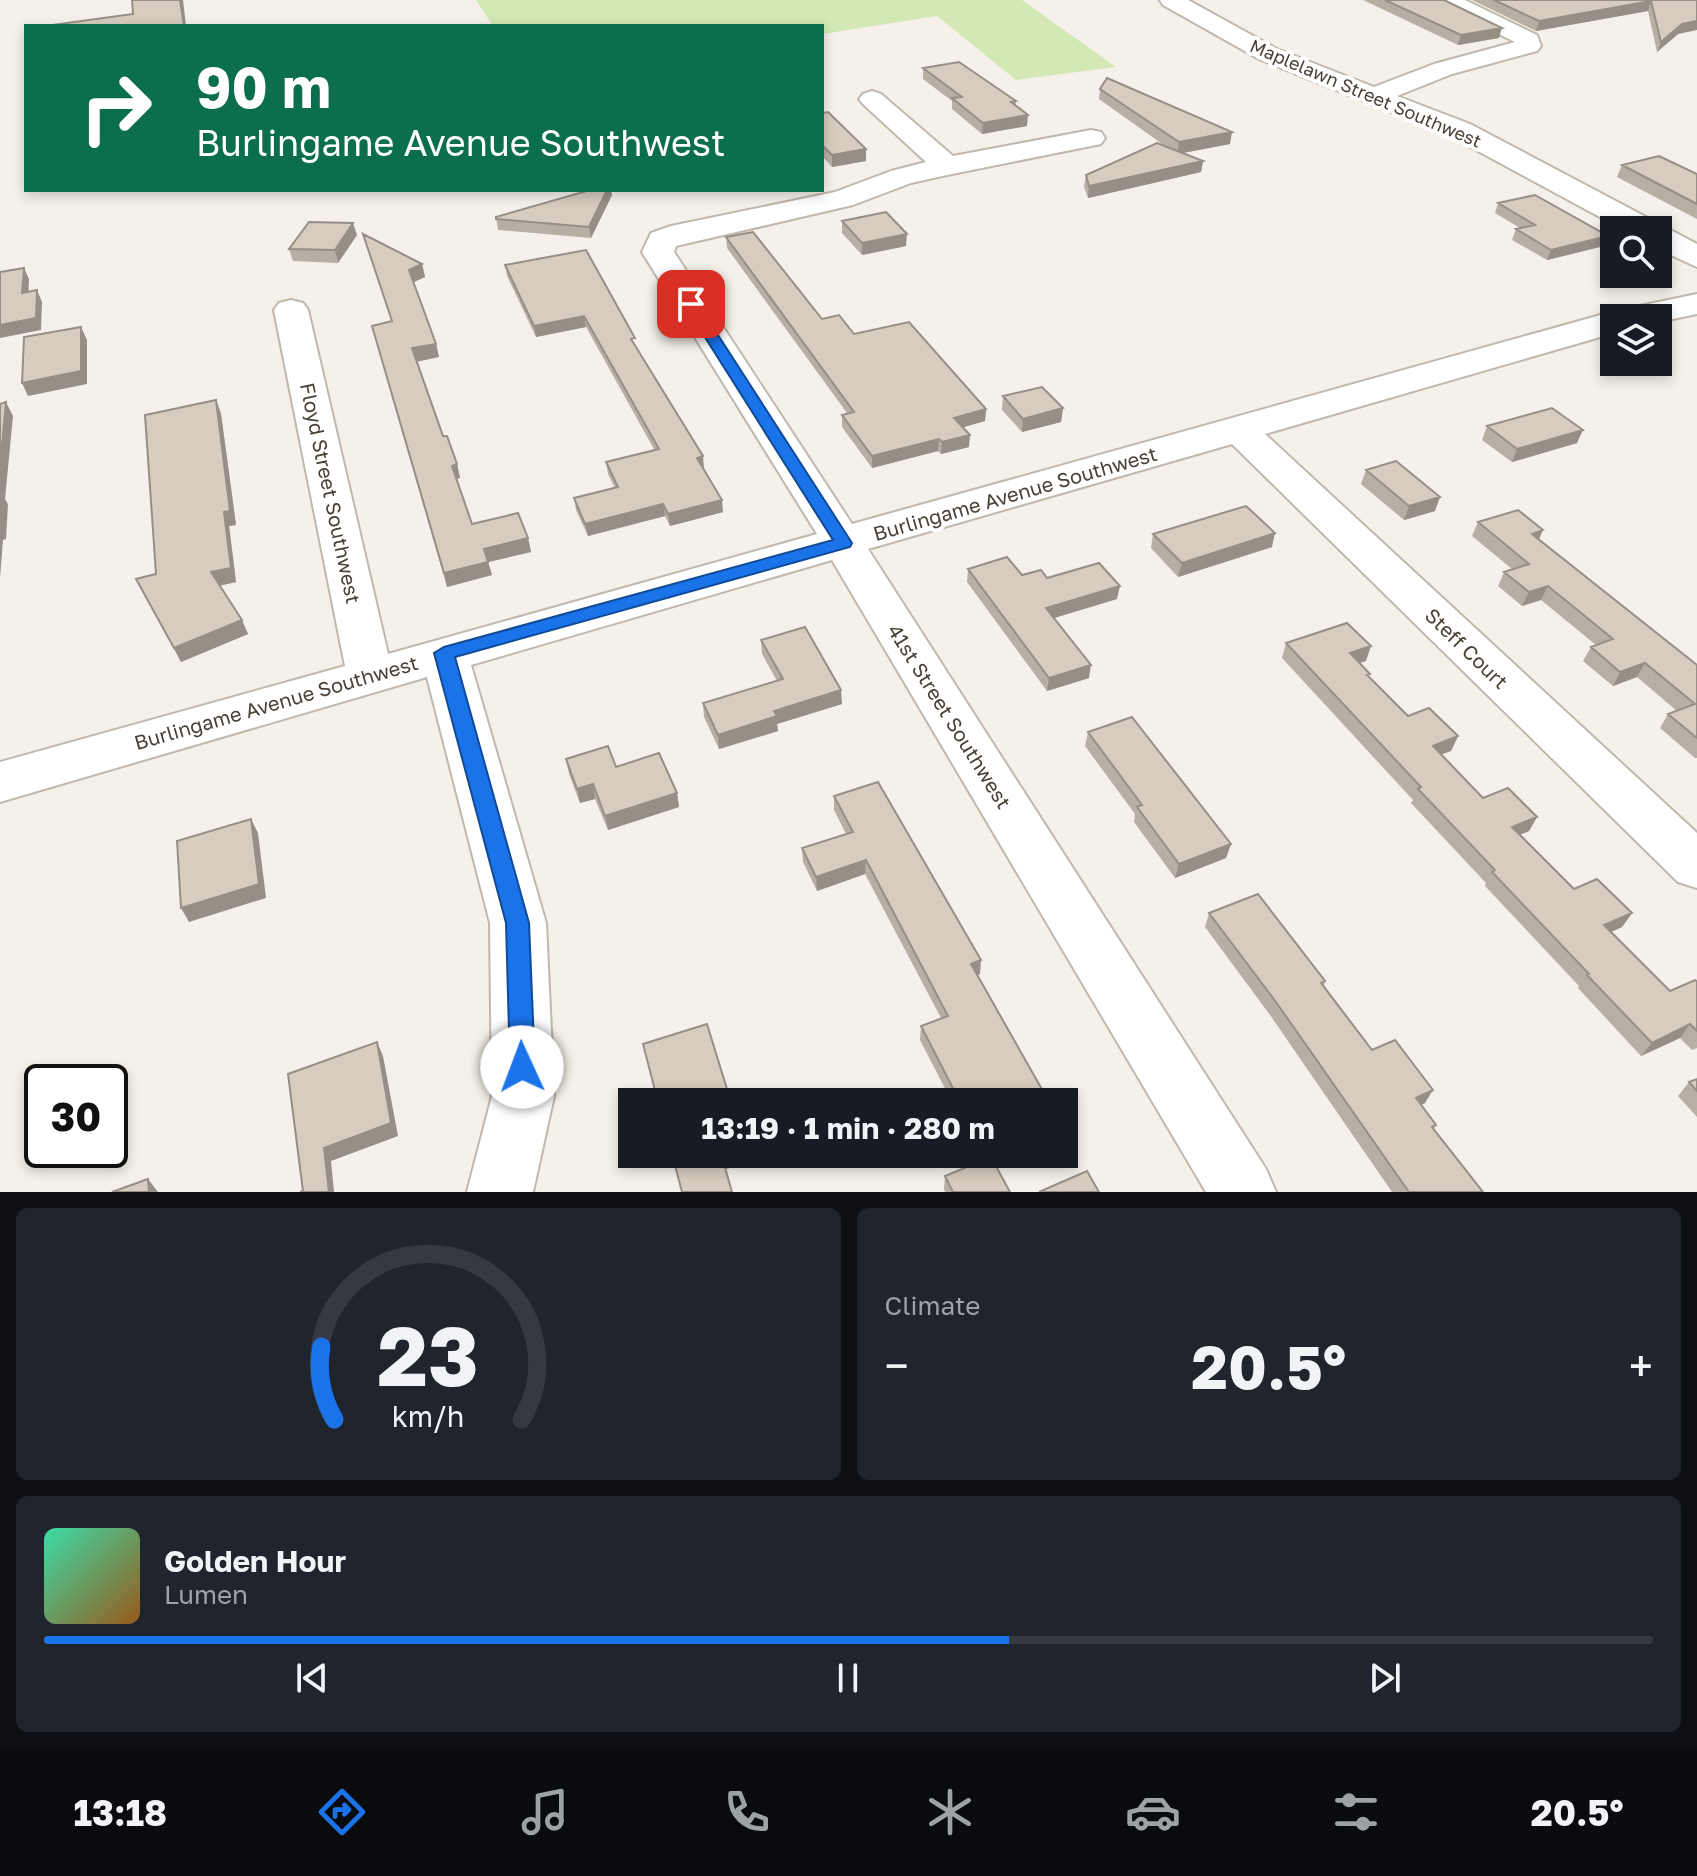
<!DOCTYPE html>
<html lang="en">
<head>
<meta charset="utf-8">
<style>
	:root { --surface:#171b24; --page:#20242c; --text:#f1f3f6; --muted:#9ea1a6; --line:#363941; --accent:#1a73e8 }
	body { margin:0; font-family:"Golos Text",sans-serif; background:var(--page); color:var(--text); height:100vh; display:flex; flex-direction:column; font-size:30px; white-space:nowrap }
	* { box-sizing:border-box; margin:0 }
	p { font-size:26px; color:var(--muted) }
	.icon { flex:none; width:44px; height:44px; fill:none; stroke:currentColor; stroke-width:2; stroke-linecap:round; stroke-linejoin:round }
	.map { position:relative; height:1192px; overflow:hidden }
	.panel { display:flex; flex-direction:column; gap:16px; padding:16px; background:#0d0f14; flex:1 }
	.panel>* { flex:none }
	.guide { position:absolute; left:24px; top:24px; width:800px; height:168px; border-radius:0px; box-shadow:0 4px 12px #0003; background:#0b6e4f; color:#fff; overflow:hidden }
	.buttons { position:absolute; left:1600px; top:216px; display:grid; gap:16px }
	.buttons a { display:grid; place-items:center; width:72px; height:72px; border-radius:0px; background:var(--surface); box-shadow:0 4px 12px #0003; font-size:40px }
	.speed { position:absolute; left:24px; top:1064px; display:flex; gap:16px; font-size:40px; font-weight:700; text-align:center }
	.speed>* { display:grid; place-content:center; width:104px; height:104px; border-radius:50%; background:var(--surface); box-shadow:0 4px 12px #0003; line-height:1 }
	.speed .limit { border:4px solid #111; border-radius:12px; background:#fff; color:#111 }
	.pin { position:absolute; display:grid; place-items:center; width:68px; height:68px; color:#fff; margin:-34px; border-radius:16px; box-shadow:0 4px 12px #0006 }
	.me { position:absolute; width:88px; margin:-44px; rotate:358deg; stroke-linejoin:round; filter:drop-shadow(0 0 6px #0008) }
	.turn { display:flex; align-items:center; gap:28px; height:168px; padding:0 40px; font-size:36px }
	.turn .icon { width:104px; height:104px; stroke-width:2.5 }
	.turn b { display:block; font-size:56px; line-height:68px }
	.big { font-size:60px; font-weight:700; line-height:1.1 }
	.panel .widget { flex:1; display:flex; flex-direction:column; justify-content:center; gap:12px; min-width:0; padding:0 28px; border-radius:12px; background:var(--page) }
	.panel .dial { align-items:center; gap:0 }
	.dial svg { height:208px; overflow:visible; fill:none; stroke:var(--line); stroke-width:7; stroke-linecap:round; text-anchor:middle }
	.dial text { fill:var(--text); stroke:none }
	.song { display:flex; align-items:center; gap:24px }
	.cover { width:96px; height:96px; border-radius:12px; background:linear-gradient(135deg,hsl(160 70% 55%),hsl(30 70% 35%)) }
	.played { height:8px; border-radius:4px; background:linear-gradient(90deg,var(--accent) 60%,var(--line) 60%) }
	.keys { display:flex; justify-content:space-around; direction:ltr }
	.heat { display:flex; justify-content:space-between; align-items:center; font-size:44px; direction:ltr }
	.panel .tiles { flex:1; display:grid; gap:16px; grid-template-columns:1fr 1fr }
	.widget:last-child { grid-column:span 2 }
	.trip { position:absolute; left:618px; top:1088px; width:460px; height:80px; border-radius:0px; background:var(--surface); box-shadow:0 4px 12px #0003; font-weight:700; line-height:80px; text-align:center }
	.tabs { display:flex; height:128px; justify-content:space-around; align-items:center; background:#090b0e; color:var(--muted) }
	.tabs .icon { width:56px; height:56px }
	.tabs .current { color:var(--accent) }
	.tabs b { font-size:36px; color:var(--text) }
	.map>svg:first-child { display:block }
	.green { fill:#d3e8b4 }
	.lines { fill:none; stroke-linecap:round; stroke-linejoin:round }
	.minor-casing { stroke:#c0b8ac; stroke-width:4 }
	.minor { fill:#fff; fill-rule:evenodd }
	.wall { fill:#b8afa4 }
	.shaded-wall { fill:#968f86 }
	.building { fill:#d6ccbf; stroke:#968f86; stroke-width:2 }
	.route { fill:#1a73e8; stroke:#114b97; stroke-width:2 }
	.labels { text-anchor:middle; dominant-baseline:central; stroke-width:8; stroke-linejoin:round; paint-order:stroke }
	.far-street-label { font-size:18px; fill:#494138; stroke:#fff }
	.street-label { font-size:20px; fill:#494138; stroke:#fff }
</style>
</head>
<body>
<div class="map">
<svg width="1697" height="1192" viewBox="0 0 1697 1192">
	<rect width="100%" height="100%" fill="#f5f1ea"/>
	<path class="green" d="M476,0H1022L1116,67L1016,80L937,16L822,34V26H493Z"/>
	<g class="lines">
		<defs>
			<path id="minor" d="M1160,0H1188L1277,49L1374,87L1434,64L1515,42L1439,5L1436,0H1465L1537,35L1541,46L1537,51L1452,74L1397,96L1470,124L1697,244V267L1658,249V230H1624L1450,136L1259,59L1163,5Z
				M872,91L881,94L953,156L1091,130L1101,132L1105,138L1101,144L947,175L911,183L853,205L676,246L674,252L852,524L1615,311L1697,294V314L1658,322V318H1614V333L1265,434L1697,833V888L1678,882L1232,444L868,549L1266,1169L1276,1192H1206L832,560L471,665L546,923L554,1096L533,1192H467L492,1096L490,923L427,677L0,802V762L345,666L274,310L279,303L291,300L303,303L308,310L388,654L817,534L642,252L651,233L671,226L835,192L891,171L926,162L863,104L859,99L863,94Z"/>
		</defs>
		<use href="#minor" class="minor-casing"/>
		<use href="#minor" class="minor"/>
	</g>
	<path class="wall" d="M1363,0H1444L1499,38L1458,45Z
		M1472,0H1697L1678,34L1657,52L1648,11L1536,31Z
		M923,68L1016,101V105L1027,126L982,134L952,109V101L923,79Z
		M1100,89L1230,144L1183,153L1203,161L1201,172L1088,198L1084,187L1086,175L1165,146L1099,99Z
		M822,113L866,149V161L832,167L822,156Z
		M1622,165L1697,174V219L1617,177Z
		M612,195L591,238L498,230L496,217Z
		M1498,203L1604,246L1547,260L1512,240L1516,229L1520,228L1495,213Z
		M842,221L906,246L862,255L842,233Z
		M363,234L422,264L425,277L413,282L436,344L439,357L417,361L443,436L457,464L460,478L456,479L472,524L528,538L531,552L488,562L492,575L447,587L372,326L392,322Z
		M357,235L338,263L293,261L289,249Z
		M726,237L822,319L854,334L986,409L985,421L963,427L969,447L941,454L938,451L872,468L842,427V415L847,413L727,248Z
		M505,265L636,348L704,468L723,512L670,526L665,516L588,536L576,510L574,498L615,488L608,474L606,462L655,451L586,327L536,337L507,276Z
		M1003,396L1063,408L1061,422L1022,432L1002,410Z
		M216,400L221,414L236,525L229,526L236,582L220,586L248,634L181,662L136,579L156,574Z
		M1487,426L1577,443L1512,462L1482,440Z
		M1366,470L1435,511L1404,520L1361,484Z
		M1478,522L1539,540L1697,665V758H1695L1660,728L1668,714L1677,711L1637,677L1613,686L1583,661L1591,647L1596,645L1541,600L1522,606L1498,586L1504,572L1512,569L1472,536Z
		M1153,534L1272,547L1178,577L1151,548Z
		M968,569L1047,578L1117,599L1054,618L1089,678L1047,691L967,582Z
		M761,640L842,704L777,724L778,731L719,749L704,717L703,703L777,681L762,654Z
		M1286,643L1366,661L1360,663L1369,677L1408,716L1458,736L1451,751L1441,754L1483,798L1537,817L1529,831L1520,835L1574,889L1632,913L1622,927L1611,932L1670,991L1697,981V1048L1692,1050L1680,1038L1641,1056L1578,988L1579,986L1485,886L1486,883L1411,803L1413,800L1282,658Z
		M1088,732L1231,844L1226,858L1175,878L1134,822L1135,814L1085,746Z
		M566,759L616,767L677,793L679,807L608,830L595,799L580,803L569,774Z
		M834,796L980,974L977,975L1047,1102H952L920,1040L921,1026L941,1018L865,874L817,891L803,862L802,848L846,834L834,810Z
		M1209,913L1325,981L1324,985L1372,1050L1425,1103L1421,1105L1436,1125L1434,1129L1483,1192H1392L1270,1015L1205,927Z
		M1697,1079V1117L1678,1096L1689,1082Z
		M945,1176L1010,1192H945L944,1189Z"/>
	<path class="shaded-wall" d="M180,0H183L186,26H184Z
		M1651,1L1648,11L1536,31L1539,21Z
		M1697,21V30L1678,34L1657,52L1661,42L1682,24Z
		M1502,28L1499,38L1458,45L1461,35Z
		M1028,115L1027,126L982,134L983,123Z
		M1232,132L1230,144L1177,154L1179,142Z
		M866,149V161L832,167V155Z
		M1203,161L1201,172L1088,198L1089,186Z
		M607,190H611L612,195L591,238L589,227Z
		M353,223L357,235L338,263L335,250Z
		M907,234L906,246L862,255V243Z
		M1608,236L1604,246L1547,260L1551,250Z
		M422,264L425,277L412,283L409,270Z
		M24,268L29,279L28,305L22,293Z
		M37,290L42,302L41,330L0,338V325Z
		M584,316L586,327L536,337L534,326Z
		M81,327L87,340V384L28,396L22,383Z
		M436,344L439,357L416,362L412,348Z
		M216,400L221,414L236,525L229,526L236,582L217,586L211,572L224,512Z
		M6,402L13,416L5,499L8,504L6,539L3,540L0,578V467Z
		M1063,408L1061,422L1022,432L1023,419Z
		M986,409L985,421L954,430V418Z
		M1583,430L1577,443L1512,462L1517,449Z
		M970,435L969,447L941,454L942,442Z
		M939,439L938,451L872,468V456Z
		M703,456L704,468L697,458Z
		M457,464L460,478L455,479L452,466Z
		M1440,497L1435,511L1404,520L1409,506Z
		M722,500L723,512L670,526L668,514Z
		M663,504L665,516L588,536L585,524Z
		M1543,530L1537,544L1532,534Z
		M1275,533L1272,547L1178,577L1182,563Z
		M528,538L531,552L488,562L492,575L447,587L444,573L484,549Z
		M1120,586L1117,599L1044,621L1046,608Z
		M1548,586L1541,600L1522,606L1529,592Z
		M242,620L248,634L181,662L174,648Z
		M1371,646L1366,661L1345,668L1350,653Z
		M1645,663L1637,677L1613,686L1620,672Z
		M1091,665L1089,678L1047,691L1049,678Z
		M841,690L842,704L777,724L778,731L719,749L718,735L774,711Z
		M1458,736L1451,751L1426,760L1433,746Z
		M593,784L595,799L580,803L577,789Z
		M677,793L679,807L608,830L605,816Z
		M1537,817L1529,831L1504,841L1512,827Z
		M251,819L258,833L266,898L189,922L181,908Z
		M1231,844L1226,858L1175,878L1179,864Z
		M866,860L865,874L817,891L816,877Z
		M1632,913L1622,927L1595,939L1604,925Z
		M981,960L980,974L970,978L971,964Z
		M1690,1024L1680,1038L1641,1056L1652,1043Z
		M377,1042L383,1056L398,1136L331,1161L334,1192H329L324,1148Z
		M1433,1090L1425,1103L1408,1111L1416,1098Z
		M732,1154H746L747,1162L724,1170L722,1157Z
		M148,1179L158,1192H149Z"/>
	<path class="building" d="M132,0H180L184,26H45L133,14Z
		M1385,0H1444L1502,28L1461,35Z
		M1494,0H1697V21L1682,24L1661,42L1651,1L1539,21Z
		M959,62L1016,101L1011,102L1028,115L983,123L952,98L962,97L923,68Z
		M1107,78L1232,132L1179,142L1100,89Z
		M828,112L866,149L832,155L822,145V113Z
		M1157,143L1203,161L1089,186L1086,175Z
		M1659,156L1697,174V204L1622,165Z
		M590,190H607L589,227L496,219V217Z
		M1535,195L1608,236L1551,250L1516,229L1535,225L1498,203Z
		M886,212L907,234L862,243L842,221Z
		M309,222L353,223L335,250L289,249Z
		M753,232L822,319L839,315L854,334L909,322L986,409L954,418L970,435L942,442L939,439L872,456L842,415L854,412L726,237Z
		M363,234L422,264L409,270L436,344L412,348L443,436H447L457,464L452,466L472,524L518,513L528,538L484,549L488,562L444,573L372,326L392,321Z
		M586,250L635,338L631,339L703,456L697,458L722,500L668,514L663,504L585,524L574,498L618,487L606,462L659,449L584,316L534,326L505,265Z
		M24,268L22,293L37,290L36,318L0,325V272Z
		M81,327V371L22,383L24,337Z
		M1042,387L1063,408L1023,419L1003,396Z
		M216,400L230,511L224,512L231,568L211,572L242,620L174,648L136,579L156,574L145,415Z
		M6,402L0,467V404Z
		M1552,408L1583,430L1517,449L1487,426Z
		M1396,461L1440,497L1409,506L1366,470Z
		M1246,506L1275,533L1182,563L1153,534Z
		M1518,510L1543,530L1532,534L1697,665V738L1668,714L1695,704L1645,663L1620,672L1591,647L1613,639L1548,586L1529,592L1504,572L1529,564L1478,522Z
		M1007,557L1022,575L1041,570L1047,578L1099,563L1120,586L1046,608L1091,665L1049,678L968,569Z
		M1347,623L1371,646L1350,653L1370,674L1367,675L1408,716L1429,708L1458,736L1433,746L1483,798L1508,788L1537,817L1512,827L1574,889L1597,879L1632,913L1604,925L1670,991L1695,980L1697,981V1031L1690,1024L1652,1043L1587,975L1589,974L1492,872L1495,870L1418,789L1421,787L1286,643Z
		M805,627L841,690L774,711L777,716L718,735L703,703L783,679L761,640Z
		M1132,717L1231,844L1179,864L1137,807L1142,805L1088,732Z
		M608,746L616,767L659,753L677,793L605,816L593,784L577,789L566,759Z
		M878,782L981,960L971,964L1048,1100L1042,1102H960L921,1026L948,1016L866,860L816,877L802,848L853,832L834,796Z
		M251,819L259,884L181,908L177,841Z
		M1258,894L1325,981L1321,983L1372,1050L1395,1040L1433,1090L1416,1098L1436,1125L1432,1127L1483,1192H1409L1276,1002L1209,913Z
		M707,1024L731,1102H658L643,1044Z
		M377,1042L391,1123L324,1148L329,1192H300L303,1191L288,1074Z
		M1697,1079V1091L1689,1082Z
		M672,1154H732L722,1157L732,1192H682Z
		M991,1157L1010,1192H953L945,1176Z
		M1087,1171L1099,1192H1039Z
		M148,1179L149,1192H112Z"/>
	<path class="route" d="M691,300L698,304L852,543L850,547L455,657L529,923L535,1067L531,1075L522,1079L513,1075L510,1067L506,923L434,653L444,647L833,540L684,304Z"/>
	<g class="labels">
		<g class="far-street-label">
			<text transform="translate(1366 93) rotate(23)">Maplelawn Street Southwest</text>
		</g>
		<g class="street-label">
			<text transform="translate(331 493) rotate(78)">Floyd Street Southwest</text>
			<text transform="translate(1015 493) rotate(-16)">Burlingame Avenue Southwest</text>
			<text transform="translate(1467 648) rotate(44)">Steff Court</text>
			<text transform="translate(276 702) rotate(-16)">Burlingame Avenue Southwest</text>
			<text transform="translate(950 716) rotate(58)">41st Street Southwest</text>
		</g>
	</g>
</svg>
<div class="buttons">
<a><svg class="icon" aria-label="search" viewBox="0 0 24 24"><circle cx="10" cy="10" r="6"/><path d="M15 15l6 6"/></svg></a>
<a><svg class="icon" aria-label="layers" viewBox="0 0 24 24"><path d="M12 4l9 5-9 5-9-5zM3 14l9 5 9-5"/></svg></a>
</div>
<div class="speed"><div class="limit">30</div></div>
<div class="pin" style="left:691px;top:304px;background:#d93025"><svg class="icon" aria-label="arrive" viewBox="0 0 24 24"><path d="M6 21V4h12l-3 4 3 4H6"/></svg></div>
<svg class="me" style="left:522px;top:1067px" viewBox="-20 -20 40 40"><circle r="19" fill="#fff"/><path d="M0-13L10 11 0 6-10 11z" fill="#1a73e8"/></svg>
<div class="trip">13:19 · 1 min · 280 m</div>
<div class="guide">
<div class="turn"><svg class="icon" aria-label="right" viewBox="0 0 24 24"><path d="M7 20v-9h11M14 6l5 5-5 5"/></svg><div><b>90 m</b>Burlingame Avenue Southwest</div></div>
</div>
</div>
<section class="panel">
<div class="tiles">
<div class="widget dial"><svg viewBox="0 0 100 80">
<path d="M14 69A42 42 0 1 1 86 69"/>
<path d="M14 69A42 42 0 0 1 9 41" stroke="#1a73e8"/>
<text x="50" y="56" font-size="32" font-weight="700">23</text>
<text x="50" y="72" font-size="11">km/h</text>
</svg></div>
<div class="widget"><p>Climate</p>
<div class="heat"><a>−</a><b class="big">20.5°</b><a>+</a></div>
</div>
<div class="widget">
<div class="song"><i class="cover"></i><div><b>Golden Hour</b><p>Lumen</p></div></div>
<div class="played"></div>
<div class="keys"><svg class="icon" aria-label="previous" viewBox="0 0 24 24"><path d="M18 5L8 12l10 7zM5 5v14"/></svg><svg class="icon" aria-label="pause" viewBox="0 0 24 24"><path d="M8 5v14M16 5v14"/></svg><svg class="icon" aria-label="next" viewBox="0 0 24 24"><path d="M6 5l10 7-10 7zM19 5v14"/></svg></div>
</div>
</div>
</section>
<nav class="tabs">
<b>13:18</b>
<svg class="icon current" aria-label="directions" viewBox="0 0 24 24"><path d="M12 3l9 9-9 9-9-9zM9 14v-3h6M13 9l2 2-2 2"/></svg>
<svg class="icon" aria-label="music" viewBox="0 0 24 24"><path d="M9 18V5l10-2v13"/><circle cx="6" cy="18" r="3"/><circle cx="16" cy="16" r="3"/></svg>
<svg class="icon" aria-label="phone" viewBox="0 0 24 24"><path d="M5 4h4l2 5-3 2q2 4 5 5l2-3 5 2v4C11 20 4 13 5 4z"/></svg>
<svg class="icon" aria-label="climate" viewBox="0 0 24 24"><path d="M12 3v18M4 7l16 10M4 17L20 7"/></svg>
<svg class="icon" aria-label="car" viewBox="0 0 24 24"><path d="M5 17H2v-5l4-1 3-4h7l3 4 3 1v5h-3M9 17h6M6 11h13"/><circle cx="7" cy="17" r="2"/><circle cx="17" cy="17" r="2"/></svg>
<svg class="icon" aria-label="filters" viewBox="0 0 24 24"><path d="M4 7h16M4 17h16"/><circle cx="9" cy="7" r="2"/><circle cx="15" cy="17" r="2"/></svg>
<b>20.5°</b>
</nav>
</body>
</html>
